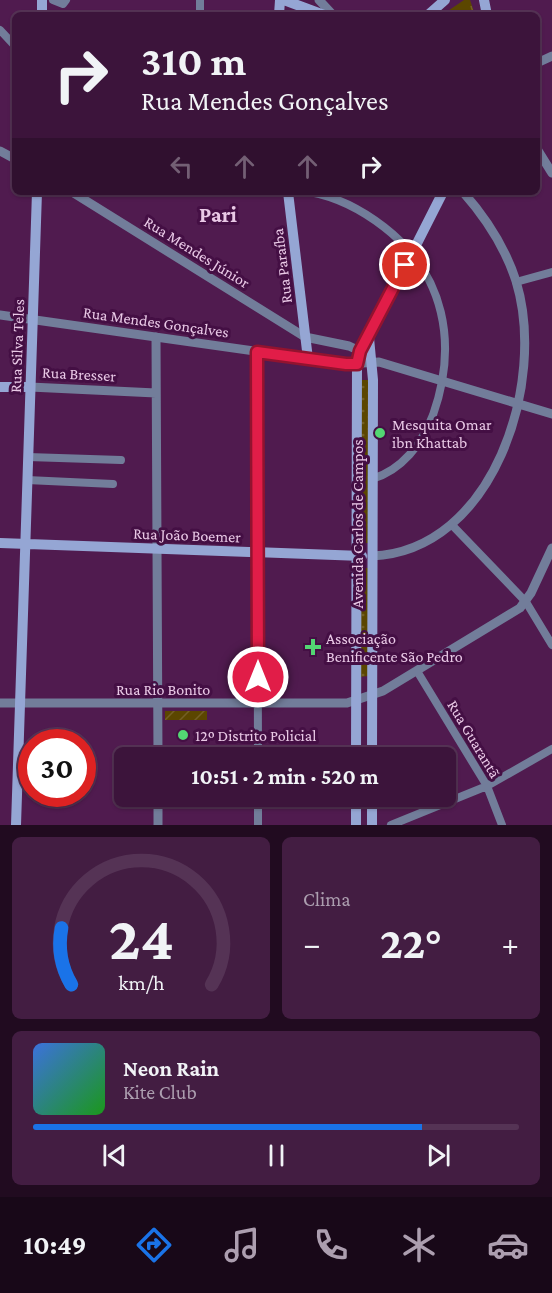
<!DOCTYPE html>
<html lang="pt">
<head>
<meta charset="utf-8">
<style>
	:root { --surface:#3c143b; --page:#431d42; --text:#f1f3f6; --muted:#ac9eaf; --line:#535; --accent:#1a73e8 }
	body { margin:0; font-family:"Crimson Pro",serif; background:var(--page); color:var(--text); height:100vh; display:flex; flex-direction:column; font-size:22px; white-space:nowrap }
	* { box-sizing:border-box; margin:0 }
	p { font-size:20px; color:var(--muted) }
	.icon { flex:none; width:33px; height:33px; fill:none; stroke:currentColor; stroke-width:2; stroke-linecap:round; stroke-linejoin:round }
	.map { position:relative; height:825px; overflow:hidden }
	.details { display:flex; flex-direction:column; gap:12px; padding:12px; background:#210b20; flex:1 }
	.details>* { flex:none }
	.top-card { position:absolute; left:12px; top:12px; width:528px; height:183px; border-radius:9px; box-shadow:0 2px 4px #0004,0 0 0 2px var(--line); background:#3c143b; color:var(--text); overflow:hidden }
	.speed { position:absolute; left:18px; top:729px; display:flex; gap:12px; font-size:30px; font-weight:700; text-align:center }
	.speed>* { display:grid; place-content:center; width:78px; height:78px; border-radius:50%; background:var(--surface); box-shadow:0 2px 4px #0004,0 0 0 2px var(--line); line-height:1 }
	.speed .limit { border:9px solid #d22; background:#fff; color:#111 }
	.pin { position:absolute; display:grid; place-items:center; width:51px; height:51px; color:#fff; margin:-26px; border:3px solid #fff; border-radius:50%; box-shadow:0 2px 6px #0007 }
	.me { position:absolute; width:66px; margin:-33px; rotate:0deg; stroke-linejoin:round; filter:drop-shadow(0 0 4px #0008) }
	.turn { display:flex; align-items:center; gap:21px; height:126px; padding:0 30px; font-size:27px }
	.turn .icon { width:78px; height:78px; stroke-width:2.5 }
	.turn b { display:block; font-size:42px; line-height:51px }
	.lanes { display:flex; align-items:center; height:57px; padding:0 30px; background:#0003; justify-content:center; gap:30px; direction:ltr }
	.lanes .off { opacity:.35 }
	.big { font-size:45px; font-weight:700; line-height:1.1 }
	.details .widget { flex:1; display:flex; flex-direction:column; justify-content:center; gap:9px; min-width:0; padding:0 21px; border-radius:9px; background:var(--page) }
	.details .dial { align-items:center; gap:0 }
	.dial svg { height:156px; overflow:visible; fill:none; stroke:var(--line); stroke-width:7; stroke-linecap:round; text-anchor:middle }
	.dial text { fill:var(--text); stroke:none }
	.song { display:flex; align-items:center; gap:18px }
	.cover { width:72px; height:72px; border-radius:9px; background:linear-gradient(135deg,hsl(220 70% 55%),hsl(120 70% 35%)) }
	.played { height:6px; border-radius:3px; background:linear-gradient(90deg,var(--accent) 80%,var(--line) 80%) }
	.keys { display:flex; justify-content:space-around; direction:ltr }
	.heat { display:flex; justify-content:space-between; align-items:center; font-size:33px; direction:ltr }
	.details .tiles { flex:1; display:grid; gap:12px; grid-template-columns:1fr 1fr }
	.widget:last-child { grid-column:span 2 }
	.trip { position:absolute; left:114px; top:747px; width:342px; height:60px; border-radius:9px; background:var(--surface); box-shadow:0 2px 4px #0004,0 0 0 2px var(--line); font-weight:700; line-height:60px; text-align:center }
	.tab-bar { display:flex; height:96px; justify-content:space-around; align-items:center; background:#180818; color:var(--muted) }
	.tab-bar .icon { width:42px; height:42px }
	.tab-bar .selected { color:var(--accent) }
	.tab-bar b { font-size:27px; color:var(--text) }
	.map>svg:first-child { display:block }
	.grass { fill:url(#grass-dots) }
	.park { fill:url(#park-tufts) }
	.garden { fill:url(#garden-furrows) }
	.lines { fill:none; stroke-linecap:round; stroke-linejoin:round }
	.minor { stroke:#727d9a; stroke-width:8 }
	.tertiary { stroke:#727d9a; stroke-width:9 }
	.secondary { stroke:#95a6d4; stroke-width:10 }
	.route-casing { stroke:#92132f; stroke-width:15 }
	.route { stroke:#e11d48; stroke-width:10 }
	.poi-dot { fill:#53d673; stroke:#440f44; stroke-width:2 }
	.labels { text-anchor:middle; dominant-baseline:central; stroke-width:6; stroke-linejoin:round; paint-order:stroke }
	.street-label { font-size:16px; fill:#e9c9e6; stroke:#440f44 }
	.poi-label { font-size:16px; fill:#e9c9e6; stroke:#440f44; text-anchor:start }
	.district-label { font-size:22px; font-weight:bold; fill:#e9c9e6; stroke:#440f44 }
</style>
</head>
<body>
<div class="map">
<svg width="552" height="825" viewBox="0 0 552 825">
	<defs>
		<pattern id="grass-dots" width="8" height="8" patternUnits="userSpaceOnUse" patternTransform="scale(1.5)"><rect width="8" height="8" fill="#5b4600"/><path d="M2 2h.1M6 6h.1" fill="none" stroke="#735f25" stroke-width="1.8" stroke-linecap="round"/></pattern>
		<pattern id="park-tufts" width="24" height="20" patternUnits="userSpaceOnUse" patternTransform="scale(1.5)"><rect width="24" height="20" fill="#5b4600"/><path d="M3 7l-1-3M5 7V3M7 7l1-3M15 17l-1-3M17 17v-4M19 17l1-3" fill="none" stroke="#735f25"/></pattern>
		<pattern id="garden-furrows" width="10" height="10" patternUnits="userSpaceOnUse" patternTransform="scale(1.5)"><rect width="10" height="10" fill="#5b4600"/><path d="M-1 1l2-2M0 10L10 0M9 11l2-2" fill="none" stroke="#735f25"/></pattern>
	</defs>
	<rect width="100%" height="100%" fill="#501b4f"/>
	<path class="grass" d="M361,380H369L368,543H360Z
		M360,568H368V676L360,677Z"/>
	<path class="park" d="M464,0H470L475,15H442Z"/>
	<path class="garden" d="M165,711H207V720H165Z"/>
	<g class="lines">
		<path class="minor" d="M53,0L63,4L66,0
			M200,15V0
			M0,30L15,46
			M310,192C337,197 362,210 384,227C445,274 458,344 433,415C422,444 402,470 372,479
			M516,282L552,272
			M257,352L258,758
			M28,457L121,460
			M27,480L113,484
			M452,525L526,602L552,645
			M417,671L487,786L502,825
			M258,796V825
			M391,825L487,786L552,749"/>
		<path class="tertiary" d="M319,0L333,15
			M537,63L552,56
			M537,149L552,173
			M0,151L15,159
			M72,192L305,337L349,346L364,353
			M0,315L346,364L379,362L552,414
			M156,337L158,758
			M30,387L156,393
			M372,556C494,551 547,382 516,281C505,247 486,218 463,192
			M0,703H347L383,691L520,608L531,593L552,548
			M158,796V825"/>
		<path class="secondary" d="M284,0L324,15
			M484,0L487,15
			M42,15V0
			M279,15L280,0
			M428,15L445,0
			M288,192L308,359
			M369,338L373,380L372,758
			M0,387H30
			M0,543L362,556
			M356,758L357,364L360,351L369,338L443,192
			M356,796V825
			M372,796V825
			M16,825L37,192"/>
	</g>
	<g class="lines">
		<defs>
			<path id="route" d="M258,677L257,352L346,364H357L360,351L405,265"/>
		</defs>
		<use href="#route" class="route-casing"/>
		<use href="#route" class="route"/>
	</g>
	<g class="poi-dot">
		<circle cx="380" cy="433" r="6"/>
		<path d="M310 638h6v6h6v6h-6v6h-6v-6h-6v-6h6z"/>
		<circle cx="183" cy="735" r="6"/>
	</g>
	<g class="labels">
		<g class="street-label">
			<text transform="translate(197 252) rotate(32)">Rua Mendes Júnior</text>
			<text transform="translate(282 266) rotate(-97)">Rua Paraíba</text>
			<text transform="translate(156 322) rotate(8)">Rua Mendes Gonçalves</text>
			<text transform="translate(17 346) rotate(-88)">Rua Silva Teles</text>
			<text transform="translate(79 374) rotate(3)">Rua Bresser</text>
			<text transform="translate(357 524) rotate(-90)">Avenida Carlos de Campos</text>
			<text transform="translate(187 535) rotate(2)">Rua João Boemer</text>
			<text x="163" y="689">Rua Rio Bonito</text>
			<text transform="translate(474 739) rotate(59)">Rua Guarantã</text>
		</g>
		<g class="poi-label">
			<text x="392" y="424">Mesquita Omar<tspan x="392" dy="18">ibn Khattab</tspan></text>
			<text x="326" y="638">Associação<tspan x="326" dy="18">Benificente São Pedro</tspan></text>
			<text x="195" y="735">12º Distrito Policial</text>
		</g>
		<g class="district-label">
			<text x="218" y="214">Pari</text>
		</g>
	</g>
</svg>
<div class="speed"><div class="limit">30</div></div>
<div class="pin" style="left:405px;top:265px;background:#d93025"><svg class="icon" aria-label="arrive" viewBox="0 0 24 24"><path d="M6 21V4h12l-3 4 3 4H6"/></svg></div>
<svg class="me" style="left:258px;top:677px" viewBox="-20 -20 40 40"><circle r="17" fill="#e11d48" stroke="#fff" stroke-width="3"/><path d="M0-11L8 9 0 5-8 9z" fill="#fff"/></svg>
<div class="trip">10:51 · 2 min · 520 m</div>
<div class="top-card">
<div class="turn"><svg class="icon" aria-label="right" viewBox="0 0 24 24"><path d="M7 20v-9h11M14 6l5 5-5 5"/></svg><div><b>310 m</b>Rua Mendes Gonçalves</div></div>
<div class="lanes"><svg class="icon off" aria-label="left" viewBox="0 0 24 24"><path d="M17 20v-9H6M10 6l-5 5 5 5"/></svg><svg class="icon off" aria-label="ahead" viewBox="0 0 24 24"><path d="M12 20V5M6 11l6-6 6 6"/></svg><svg class="icon off" aria-label="ahead" viewBox="0 0 24 24"><path d="M12 20V5M6 11l6-6 6 6"/></svg><svg class="icon" aria-label="right" viewBox="0 0 24 24"><path d="M7 20v-9h11M14 6l5 5-5 5"/></svg></div>
</div>
</div>
<section class="details">
<div class="tiles">
<div class="widget dial"><svg viewBox="0 0 100 80">
<path d="M14 69A42 42 0 1 1 86 69"/>
<path d="M14 69A42 42 0 0 1 9 40" stroke="#1a73e8"/>
<text x="50" y="56" font-size="32" font-weight="700">24</text>
<text x="50" y="72" font-size="11">km/h</text>
</svg></div>
<div class="widget"><p>Clima</p>
<div class="heat"><a>−</a><b class="big">22°</b><a>+</a></div>
</div>
<div class="widget">
<div class="song"><i class="cover"></i><div><b>Neon Rain</b><p>Kite Club</p></div></div>
<div class="played"></div>
<div class="keys"><svg class="icon" aria-label="previous" viewBox="0 0 24 24"><path d="M18 5L8 12l10 7zM5 5v14"/></svg><svg class="icon" aria-label="pause" viewBox="0 0 24 24"><path d="M8 5v14M16 5v14"/></svg><svg class="icon" aria-label="next" viewBox="0 0 24 24"><path d="M6 5l10 7-10 7zM19 5v14"/></svg></div>
</div>
</div>
</section>
<nav class="tab-bar">
<b>10:49</b>
<svg class="icon selected" aria-label="directions" viewBox="0 0 24 24"><path d="M12 3l9 9-9 9-9-9zM9 14v-3h6M13 9l2 2-2 2"/></svg>
<svg class="icon" aria-label="music" viewBox="0 0 24 24"><path d="M9 18V5l10-2v13"/><circle cx="6" cy="18" r="3"/><circle cx="16" cy="16" r="3"/></svg>
<svg class="icon" aria-label="phone" viewBox="0 0 24 24"><path d="M5 4h4l2 5-3 2q2 4 5 5l2-3 5 2v4C11 20 4 13 5 4z"/></svg>
<svg class="icon" aria-label="climate" viewBox="0 0 24 24"><path d="M12 3v18M4 7l16 10M4 17L20 7"/></svg>
<svg class="icon" aria-label="car" viewBox="0 0 24 24"><path d="M5 17H2v-5l4-1 3-4h7l3 4 3 1v5h-3M9 17h6M6 11h13"/><circle cx="7" cy="17" r="2"/><circle cx="17" cy="17" r="2"/></svg>
</nav>
</body>
</html>
